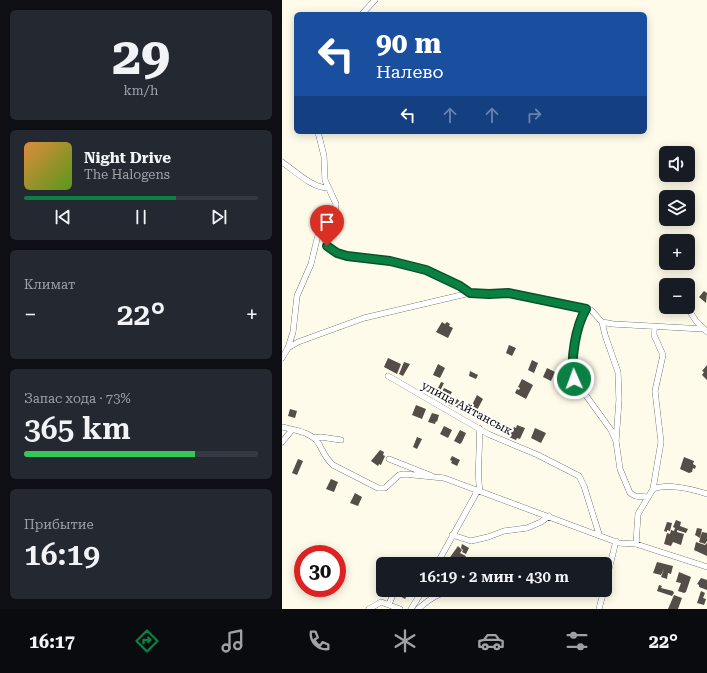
<!DOCTYPE html>
<html lang="ru">
<head>
<meta charset="utf-8">
<style>
	:root { --surface:#171b24; --page:#242831; --text:#f1f3f6; --muted:#9ea1a6; --line:#363941; --accent:#0b8043 }
	body { margin:0; font-family:"Roboto Serif",serif; background:var(--page); color:var(--text); height:100vh; display:flex; flex-direction:column; font-size:15px; white-space:nowrap }
	* { box-sizing:border-box; margin:0 }
	p { font-size:13px; color:var(--muted) }
	.icon { flex:none; width:22px; height:22px; fill:none; stroke:currentColor; stroke-width:2; stroke-linecap:round; stroke-linejoin:round }
	.map { position:relative; flex:1; overflow:hidden }
	.details { display:flex; flex-direction:column; gap:10px; padding:10px; background:#0d0f14; width:282px }
	.details>* { flex:none }
	.banner { position:absolute; left:12px; top:12px; width:353px; height:122px; border-radius:6px; box-shadow:0 2px 10px #0003; background:#1a4fa0; color:#fff; overflow:hidden }
	.controls { position:absolute; left:377px; top:146px; display:grid; gap:8px }
	.controls a { display:grid; place-items:center; width:36px; height:36px; border-radius:6px; background:var(--surface); box-shadow:0 2px 10px #0003; font-size:20px }
	.speed { position:absolute; left:12px; top:545px; display:flex; gap:8px; font-size:20px; font-weight:700; text-align:center }
	.speed>* { display:grid; place-content:center; width:52px; height:52px; border-radius:50%; background:var(--surface); box-shadow:0 2px 10px #0003; line-height:1 }
	.speed .limit { border:6px solid #d22; background:#fff; color:#111 }
	.pin { position:absolute; display:grid; place-items:center; width:34px; height:34px; color:#fff; margin:-41px -17px; border-radius:50% 50% 50% 0; rotate:-45deg; box-shadow:0 0 4px #0007 }
	.pin .icon { rotate:45deg }
	.me { position:absolute; width:44px; margin:-22px; rotate:358deg; stroke-linejoin:round; filter:drop-shadow(0 0 3px #0008) }
	.turn { display:flex; align-items:center; gap:14px; height:84px; padding:0 16px; font-size:18px }
	.turn .icon { width:52px; height:52px; stroke-width:2.5 }
	.turn b { display:block; font-size:28px; line-height:34px }
	.lanes { display:flex; align-items:center; height:38px; padding:0 16px; background:#0003; justify-content:center; gap:20px; direction:ltr }
	.lanes .off { opacity:.35 }
	.big { font-size:30px; font-weight:600; line-height:1.1 }
	.details .widget { flex:1; display:flex; flex-direction:column; justify-content:center; gap:6px; min-width:0; padding:0 14px; border-radius:6px; background:var(--page) }
	.details .dial { align-items:center; gap:0 }
	.dial b { font-size:52px; line-height:1 }
	.song { display:flex; align-items:center; gap:12px }
	.cover { width:48px; height:48px; border-radius:6px; background:linear-gradient(135deg,hsl(30 70% 55%),hsl(90 70% 35%)) }
	.played { height:4px; border-radius:2px; background:linear-gradient(90deg,var(--accent) 65%,var(--line) 65%) }
	.keys { display:flex; justify-content:space-around; direction:ltr }
	.heat { display:flex; justify-content:space-between; align-items:center; font-size:22px; direction:ltr }
	.charge { height:6px; border-radius:3px; background:linear-gradient(90deg,#34c759 73%,var(--line) 0) }
	.trip { position:absolute; left:94px; top:557px; width:236px; height:40px; border-radius:6px; background:var(--surface); box-shadow:0 2px 10px #0003; font-weight:600; line-height:40px; text-align:center }
	.tabs { display:flex; height:64px; justify-content:space-around; align-items:center; background:#090b0e; color:var(--muted) }
	.tabs .icon { width:28px; height:28px }
	.tabs .current { color:var(--accent) }
	.tabs b { font-size:18px; color:var(--text) }
	main { display:flex; flex:1; min-height:0 }
	.map>svg:first-child { display:block }
	.building { fill:#554d47 }
	.lines { fill:none; stroke-linecap:round; stroke-linejoin:round }
	.minor-casing { stroke:#3e3e3e; stroke-width:6 }
	.minor { stroke:#fff; stroke-width:5.5 }
	.route-casing { stroke:#07532c; stroke-width:10 }
	.route { stroke:#0b8043; stroke-width:7 }
	.labels { text-anchor:middle; dominant-baseline:central; stroke-width:4; stroke-linejoin:round; paint-order:stroke }
	.street-label { font-size:12px; fill:#0b0b0b; stroke:#fff }
</style>
</head>
<body>
<main>
<section class="details">
<div class="widget dial"><b>29</b><p>km/h</p></div>
<div class="widget">
<div class="song"><i class="cover"></i><div><b>Night Drive</b><p>The Halogens</p></div></div>
<div class="played"></div>
<div class="keys"><svg class="icon" aria-label="previous" viewBox="0 0 24 24"><path d="M18 5L8 12l10 7zM5 5v14"/></svg><svg class="icon" aria-label="pause" viewBox="0 0 24 24"><path d="M8 5v14M16 5v14"/></svg><svg class="icon" aria-label="next" viewBox="0 0 24 24"><path d="M6 5l10 7-10 7zM19 5v14"/></svg></div>
</div>
<div class="widget"><p>Климат</p>
<div class="heat"><a>−</a><b class="big">22°</b><a>+</a></div>
</div>
<div class="widget"><p>Запас хода · 73%</p><b class="big">365 km</b><div class="charge"></div></div>
<div class="widget"><p>Прибытие</p><b class="big">16:19</b></div>
</section>
<div class="map">
<svg width="425" height="609" viewBox="0 0 425 609">
	<rect width="100%" height="100%" fill="#fffbea"/>
	<path class="building" d="M422,291L425,293L424,303L417,297Z
		M160,322L163,324L165,322L168,324L167,326L171,328L166,338L154,332Z
		M227,345L234,348L230,356L224,353Z
		M106,358L119,364L115,374L102,367Z
		M250,360L256,363L252,373L246,370Z
		M122,362L128,364L121,376L117,374Z
		M156,364L163,368L158,378L151,375Z
		M425,365V380L420,375L422,372L420,371Z
		M265,368L273,372L269,381L261,377Z
		M188,371L196,375L194,379L187,376Z
		M240,379L251,385L244,399L233,393L235,389L237,390L238,388L236,387Z
		M159,382L162,383L157,393L154,392Z
		M162,388L170,392L165,401L157,397Z
		M195,395L201,399L194,412L188,409Z
		M169,398L174,400L170,407L166,405Z
		M175,399L180,403L177,409L172,406Z
		M134,405L144,409L140,419L130,415Z
		M8,409L15,411L13,418L6,416Z
		M150,413L157,415L155,422L154,421L153,424L146,422Z
		M235,425L243,428L238,439L235,438L234,440L227,437L232,427L234,428Z
		M162,426L170,430L166,438L158,434Z
		M253,428L264,433L259,443L249,438Z
		M178,430L184,433L180,442L178,444L172,441Z
		M135,437L140,439L135,449L131,447Z
		M98,450L102,452L101,455L103,456L99,465L97,464L96,466L89,461Z
		M170,456L178,460L175,466L169,463L170,461L168,460Z
		M402,457L412,461L411,464L414,466L413,469L411,468L410,472L407,473L398,469Z
		M16,459L21,461L15,475L10,473Z
		M49,479L56,482L52,492L44,489Z
		M73,493L80,497L76,506L68,503Z
		M394,520L399,522L398,526L406,529L404,533L395,530V532L402,534L399,545L391,542L389,546L382,544L385,533L388,534L389,530L392,531L393,528L391,527Z
		M385,522L390,523L388,531L385,530V532L382,531Z
		M415,528L420,529L418,538L413,535Z
		M420,532L425,533V541L423,544L417,542Z
		M414,542L423,545L425,543V556L412,550Z
		M180,544L187,548L184,554L180,552L181,550L179,548Z
		M176,546L180,550L178,553L184,556L179,564H173L166,560Z
		M375,562L391,566L389,574L386,573L385,579L379,577L382,569L379,575L371,573Z
		M397,572L409,577L404,592L402,593L396,591L399,583L394,582Z
		M419,578L425,580V590L417,587V585L415,584Z
		M377,585L380,586L379,588L391,591L392,593L390,596L375,591Z
		M118,590H125L126,594L123,599L116,595Z
		M419,591L423,593L421,598L424,599L422,605L415,603Z
		M392,595L400,598L396,609H386Z"/>
	<g class="lines">
		<defs>
			<path id="minor" d="M80,14L93,0
				M0,162C13,171 30,188 46,188
				M40,229C42,239 44,246 53,252C67,260 92,258 108,261C136,265 166,276 188,293
				M405,307L414,321L425,332
				M304,309C294,326 288,359 292,379L329,430L334,441
				M320,322L323,335L336,372L337,400L334,441L338,469L348,493L353,496L365,497
				M6,348L16,342L82,318L188,293L207,294L227,293L301,307L309,310L320,322L331,324L422,329
				M0,358L6,348L11,332L15,296L29,264L35,239L38,230L53,212L54,204L43,180L42,156L36,132
				M106,376L206,434L256,455L297,476L302,486L317,534
				M0,427C12,430 30,432 37,444C41,452 44,459 51,465L96,488H103L117,475L122,474L162,478L337,543L354,544L425,567
				M197,428C199,449 194,470 198,491
				M32,438L39,437L59,440
				M0,442L10,430
				M107,459L150,476
				M371,489C385,483 410,489 425,494
				M170,535L189,541L206,537L222,531L245,528L259,522L267,516
				M354,544L356,514L371,489L379,442L373,391L381,355L372,335V327
				M148,564L157,559
				M155,564L196,490
				M323,585L334,541
				M225,590L258,593L312,590
				M107,604L113,590
				M87,609L99,602L118,609
				M129,609L141,590
				M136,609C150,597 156,593 175,590
				M317,609L322,590"/>
		</defs>
		<use href="#minor" class="minor-casing"/>
		<use href="#minor" class="minor"/>
	</g>
	<g class="lines">
		<defs>
			<path id="route" d="M45,246L55,253L65,256L108,261L144,270L178,286L188,293L207,294L226,293L304,309C294,326 288,359 292,379"/>
		</defs>
		<use href="#route" class="route-casing"/>
		<use href="#route" class="route"/>
	</g>
	<g class="labels">
		<g class="street-label">
			<text transform="translate(185 408) rotate(28)">улица Айтансык</text>
		</g>
	</g>
</svg>
<div class="controls">
<a><svg class="icon" aria-label="sound" viewBox="0 0 24 24"><path d="M4 9h4l5-4v14l-5-4H4zM17 9q2 3 0 6"/></svg></a>
<a><svg class="icon" aria-label="layers" viewBox="0 0 24 24"><path d="M12 4l9 5-9 5-9-5zM3 14l9 5 9-5"/></svg></a>
<a>+</a>
<a>−</a>
</div>
<div class="speed"><div class="limit">30</div></div>
<div class="pin" style="left:45px;top:246px;background:#d93025"><svg class="icon" aria-label="arrive" viewBox="0 0 24 24"><path d="M6 21V4h12l-3 4 3 4H6"/></svg></div>
<svg class="me" style="left:292px;top:379px" viewBox="-20 -20 40 40"><circle r="17" fill="#0b8043" stroke="#fff" stroke-width="3"/><path d="M0-11L8 9 0 5-8 9z" fill="#fff"/></svg>
<div class="trip">16:19 · 2 мин · 430 m</div>
<div class="banner">
<div class="turn"><svg class="icon" aria-label="left" viewBox="0 0 24 24"><path d="M17 20v-9H6M10 6l-5 5 5 5"/></svg><div><b>90 m</b>Налево</div></div>
<div class="lanes"><svg class="icon" aria-label="left" viewBox="0 0 24 24"><path d="M17 20v-9H6M10 6l-5 5 5 5"/></svg><svg class="icon off" aria-label="ahead" viewBox="0 0 24 24"><path d="M12 20V5M6 11l6-6 6 6"/></svg><svg class="icon off" aria-label="ahead" viewBox="0 0 24 24"><path d="M12 20V5M6 11l6-6 6 6"/></svg><svg class="icon off" aria-label="right" viewBox="0 0 24 24"><path d="M7 20v-9h11M14 6l5 5-5 5"/></svg></div>
</div>
</div>
</main>
<nav class="tabs">
<b>16:17</b>
<svg class="icon current" aria-label="directions" viewBox="0 0 24 24"><path d="M12 3l9 9-9 9-9-9zM9 14v-3h6M13 9l2 2-2 2"/></svg>
<svg class="icon" aria-label="music" viewBox="0 0 24 24"><path d="M9 18V5l10-2v13"/><circle cx="6" cy="18" r="3"/><circle cx="16" cy="16" r="3"/></svg>
<svg class="icon" aria-label="phone" viewBox="0 0 24 24"><path d="M5 4h4l2 5-3 2q2 4 5 5l2-3 5 2v4C11 20 4 13 5 4z"/></svg>
<svg class="icon" aria-label="climate" viewBox="0 0 24 24"><path d="M12 3v18M4 7l16 10M4 17L20 7"/></svg>
<svg class="icon" aria-label="car" viewBox="0 0 24 24"><path d="M5 17H2v-5l4-1 3-4h7l3 4 3 1v5h-3M9 17h6M6 11h13"/><circle cx="7" cy="17" r="2"/><circle cx="17" cy="17" r="2"/></svg>
<svg class="icon" aria-label="filters" viewBox="0 0 24 24"><path d="M4 7h16M4 17h16"/><circle cx="9" cy="7" r="2"/><circle cx="15" cy="17" r="2"/></svg>
<b>22°</b>
</nav>
</body>
</html>
